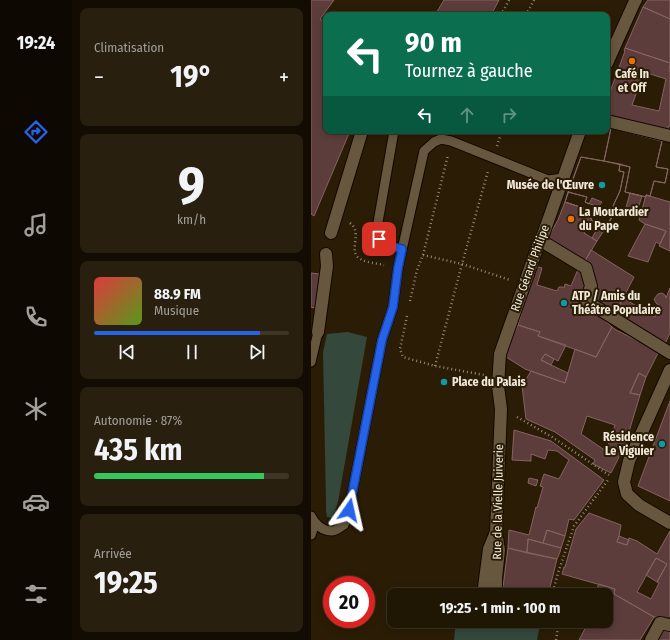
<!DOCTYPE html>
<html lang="fr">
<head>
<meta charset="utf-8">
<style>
	:root { --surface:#201604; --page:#281f0e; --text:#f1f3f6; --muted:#a29f9a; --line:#3d3526; --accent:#2563eb }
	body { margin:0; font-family:"Fira Sans Condensed",sans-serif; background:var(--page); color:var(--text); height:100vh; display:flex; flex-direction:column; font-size:15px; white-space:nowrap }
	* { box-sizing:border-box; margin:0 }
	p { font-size:13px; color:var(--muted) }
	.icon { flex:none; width:22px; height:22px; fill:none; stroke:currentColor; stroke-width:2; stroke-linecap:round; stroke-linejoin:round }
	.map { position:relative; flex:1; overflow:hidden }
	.side { display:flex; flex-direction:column; gap:8px; padding:8px; background:#120c02; width:239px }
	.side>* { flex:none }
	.banner { position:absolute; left:12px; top:12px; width:287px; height:122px; border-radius:8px; box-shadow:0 2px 10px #0003,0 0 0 1px var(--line); background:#0b6e4f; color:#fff; overflow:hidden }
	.speed { position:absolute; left:12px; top:576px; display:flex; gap:8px; font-size:20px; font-weight:700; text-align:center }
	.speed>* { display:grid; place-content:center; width:52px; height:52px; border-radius:50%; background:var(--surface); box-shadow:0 2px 10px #0003,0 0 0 1px var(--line); line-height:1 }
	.speed .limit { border:6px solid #d22; background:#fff; color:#111 }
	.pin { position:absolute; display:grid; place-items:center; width:34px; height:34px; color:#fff; margin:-17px; border-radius:8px; box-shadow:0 2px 6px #0006 }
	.me { position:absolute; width:44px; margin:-22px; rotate:11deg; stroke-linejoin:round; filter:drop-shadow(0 0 3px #0008) }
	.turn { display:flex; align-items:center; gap:14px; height:84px; padding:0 16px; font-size:18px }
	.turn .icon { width:52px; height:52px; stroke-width:2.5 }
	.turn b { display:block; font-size:28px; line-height:34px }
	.lanes { display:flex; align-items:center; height:38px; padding:0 16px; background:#0003; justify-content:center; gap:20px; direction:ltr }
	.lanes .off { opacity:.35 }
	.big { font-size:30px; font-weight:700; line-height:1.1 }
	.side .widget { flex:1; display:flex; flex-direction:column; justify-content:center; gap:6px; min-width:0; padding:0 14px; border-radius:8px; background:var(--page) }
	.side .dial { align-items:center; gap:0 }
	.dial b { font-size:52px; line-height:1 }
	.song { display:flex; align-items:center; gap:12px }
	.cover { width:48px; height:48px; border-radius:6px; background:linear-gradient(135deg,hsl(0 70% 55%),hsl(90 70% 35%)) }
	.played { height:4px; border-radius:2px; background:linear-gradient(90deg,var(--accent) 85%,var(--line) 85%) }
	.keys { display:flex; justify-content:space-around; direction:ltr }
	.heat { display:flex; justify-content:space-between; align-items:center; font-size:22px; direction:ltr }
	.charge { height:6px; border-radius:3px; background:linear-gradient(90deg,#34c759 87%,var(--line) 0) }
	.trip { position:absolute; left:76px; top:588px; width:226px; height:40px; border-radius:8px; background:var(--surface); box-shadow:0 2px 10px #0003,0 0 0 1px var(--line); font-weight:700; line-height:40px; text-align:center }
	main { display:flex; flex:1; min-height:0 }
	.tab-bar { display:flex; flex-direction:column; width:72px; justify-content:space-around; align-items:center; background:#0d0902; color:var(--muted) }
	.tab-bar .icon { width:28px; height:28px }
	.tab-bar .selected { color:var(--accent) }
	.tab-bar b { font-size:18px; color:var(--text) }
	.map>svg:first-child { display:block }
	.green { fill:#34483c }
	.building { fill:#5c3d3b; stroke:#846361; fill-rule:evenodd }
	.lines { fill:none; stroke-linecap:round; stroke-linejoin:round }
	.lane-casing { stroke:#130700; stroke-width:11 }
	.street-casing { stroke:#130700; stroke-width:14 }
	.path { stroke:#968a77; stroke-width:2.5; stroke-dasharray:1 3; stroke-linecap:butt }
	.lane { stroke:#67573e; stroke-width:9 }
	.street { stroke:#67573e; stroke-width:12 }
	.route-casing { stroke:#184099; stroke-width:10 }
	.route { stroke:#2563eb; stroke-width:7 }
	.food-dot { fill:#e8710a; stroke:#2b1d05; stroke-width:1.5 }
	.culture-dot { fill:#0f9aa8; stroke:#2b1d05; stroke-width:1.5 }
	.labels { text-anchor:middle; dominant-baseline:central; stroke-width:4; stroke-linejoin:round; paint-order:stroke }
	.poi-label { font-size:12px; font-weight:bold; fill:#f2e9da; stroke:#2b1d05; text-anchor:start }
	.street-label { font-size:12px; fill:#f2e9da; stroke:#2b1d05 }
</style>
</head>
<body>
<main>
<nav class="tab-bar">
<b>19:24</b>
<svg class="icon selected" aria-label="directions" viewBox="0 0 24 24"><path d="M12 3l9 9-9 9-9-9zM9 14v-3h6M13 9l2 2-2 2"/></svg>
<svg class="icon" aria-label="music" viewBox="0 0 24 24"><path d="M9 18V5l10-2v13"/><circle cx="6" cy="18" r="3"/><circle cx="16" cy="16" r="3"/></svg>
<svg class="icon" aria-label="phone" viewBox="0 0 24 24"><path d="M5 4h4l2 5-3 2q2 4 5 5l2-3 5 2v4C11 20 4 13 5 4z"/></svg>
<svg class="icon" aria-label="climate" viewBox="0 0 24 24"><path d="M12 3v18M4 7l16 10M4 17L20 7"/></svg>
<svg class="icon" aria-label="car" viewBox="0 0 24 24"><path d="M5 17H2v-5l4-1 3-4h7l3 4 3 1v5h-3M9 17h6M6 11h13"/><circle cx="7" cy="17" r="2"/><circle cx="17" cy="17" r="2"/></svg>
<svg class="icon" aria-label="filters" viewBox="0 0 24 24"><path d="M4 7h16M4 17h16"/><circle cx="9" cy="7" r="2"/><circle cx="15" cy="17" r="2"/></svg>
</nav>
<section class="side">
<div class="widget"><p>Climatisation</p>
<div class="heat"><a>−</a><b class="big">19°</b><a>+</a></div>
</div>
<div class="widget dial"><b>9</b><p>km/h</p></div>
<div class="widget">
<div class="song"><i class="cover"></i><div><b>88.9 FM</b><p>Musique</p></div></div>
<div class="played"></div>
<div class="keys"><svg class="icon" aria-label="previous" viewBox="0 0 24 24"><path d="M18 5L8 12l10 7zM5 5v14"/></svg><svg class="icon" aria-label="pause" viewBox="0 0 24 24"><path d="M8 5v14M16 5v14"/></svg><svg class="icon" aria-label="next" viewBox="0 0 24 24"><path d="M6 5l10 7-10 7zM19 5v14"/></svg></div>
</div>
<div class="widget"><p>Autonomie · 87%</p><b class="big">435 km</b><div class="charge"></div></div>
<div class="widget"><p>Arrivée</p><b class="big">19:25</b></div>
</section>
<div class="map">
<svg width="359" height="640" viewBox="0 0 359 640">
	<rect width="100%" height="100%" fill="#2b1d05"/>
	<path class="green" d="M37,332L56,337L27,502L22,518L16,517L15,511V502L12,352L16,334Z
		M145,621H168L229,625L226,640H143Z"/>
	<path class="building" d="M0,0H23L9,19L15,23V131H39L3,216L0,214Z
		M133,0H188L180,15H124Z
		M337,0H359V19L332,7Z
		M332,7L359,19V63L314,48Z
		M314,48L359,63L358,71H359V126L357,127L358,132L296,115V100L314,51L313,50ZM333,72L355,79L348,111L321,105Z
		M300,128L351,141L345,167L357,169L354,183L343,181L339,196L335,195V197L314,192L319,167L293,161Z
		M300,128L351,141L345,167L357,169L354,183L343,181L339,196L335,195V197L314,192L319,167L309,164L308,171L313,172L309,191L302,206L307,208L294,229L280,220L281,219L274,214L275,209L254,202L270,157L293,161Z
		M270,157L309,164L308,171L313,172L309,191L302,206L307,208L300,218L287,207L291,202L281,198L278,204L274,202L276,197L257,192Z
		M257,192L276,197L274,202L287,207L300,218L294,229L280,220L281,219L274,214L275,209L254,202Z
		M319,193L331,196L324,218L314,211Z
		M335,195L359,202V251L348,246L355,231L334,224L328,220Z
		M254,202L275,209L274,214L270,222L277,226L273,233L286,241L274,261L236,239L247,220Z
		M274,214L281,219L277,226L270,222Z
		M334,224L355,231L349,244L345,242L337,262L317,256Z
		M288,225L294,229L286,241L281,238Z
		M280,250L323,277L304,314L280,296L286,286L275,262L274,261Z
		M224,266L231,268L226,285L246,291L248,287H251L253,288L254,284L260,286L268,267L275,274L273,288L268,308L289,316L301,327L285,357L227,336L229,332L207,325Z
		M0,273L9,274L4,308L0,307Z
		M359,288V333L354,344L304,314L312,298L344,317L350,307L345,303L343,299L347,294L351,293L354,295L355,298Z
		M207,325L229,332L227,336L255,345L247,361L234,354L230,360L240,365L257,373L254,383L214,369L192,355Z
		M301,327L305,330L348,351L335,377L328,373L319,393L329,395L314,445L300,473L282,464L284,460L244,432L215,419L211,386L220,371L254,383L264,349L285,357ZM276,416L304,425L295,451L270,434Z
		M234,354L243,359L240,365L230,360Z
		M328,373L335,377L329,395L319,393Z
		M359,401V501L327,486Z
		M203,430L240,441L293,480L263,520L258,519L254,536L236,530L232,543L217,539L216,553L197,548L198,530L218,535L225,507L226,508L232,487L229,486L233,474L248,479L258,460L246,451L237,450L234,459L220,454V461L201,460Z
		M218,478L227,480L225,486L217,483Z
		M278,513L310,525L308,536L306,542L316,545L318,538L326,541L346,554L359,531V619L343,617L303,594L304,589L251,574L253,567H254L265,529ZM345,558L356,564L346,582L348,583L340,599L326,592Z
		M236,530L254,536L250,548L232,543Z
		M308,536L318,540L316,545L306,542Z
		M217,539L250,548L249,552L246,559L216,553Z
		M197,548L246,559L237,595H191Z
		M345,558L356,564L346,582L335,575Z
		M288,584L304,589L303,594L343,617L329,640H268L278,621H295V595H282Z
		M354,627L359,630V640H347Z"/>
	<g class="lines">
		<defs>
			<path id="lane" d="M83,131L66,228L68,239L78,246L91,249
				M0,362L7,332
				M0,516C4,524 11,531 21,531C25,531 29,527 33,525L38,510L71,340L82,307L87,268L113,151L123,142L130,139L140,141L237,180L252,178
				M0,535L4,523"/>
			<path id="street" d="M296,63L324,1L325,0
				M296,121L359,136
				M20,233L51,131
				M237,245L275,268L280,286L275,301L359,353
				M7,332L16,266L15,254
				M359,370L318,461L313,482L316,494L328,505L359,523
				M172,595L178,549L185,532
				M185,595V578L188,550L185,532L190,409L187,386L189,354L229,240L232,235L269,131
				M340,640L349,623L359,625"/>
		</defs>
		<use href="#lane" class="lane-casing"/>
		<use href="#street" class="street-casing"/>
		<path class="path" d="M190,15L198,0
			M215,15L223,0
			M186,146L191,131
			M39,223C52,232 37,251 48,258C55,263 65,263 73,265
			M112,255L137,155
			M99,301L106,270L112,255L151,264L199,280
			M96,316L89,349L92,357L124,366L173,375
			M124,366L151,264L177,171
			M206,417L241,437L298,475
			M241,595L247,573L263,526L297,480
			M245,640L248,621"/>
		<use href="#lane" class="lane"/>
		<use href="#street" class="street"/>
	</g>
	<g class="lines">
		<defs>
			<path id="route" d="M38,510L71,340L82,307L87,268L91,249L78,246L68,239"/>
		</defs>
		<use href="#route" class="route-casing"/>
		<use href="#route" class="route"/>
	</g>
	<g class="food-dot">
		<circle cx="321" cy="61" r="4"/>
		<circle cx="260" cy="219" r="4"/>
	</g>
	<g class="culture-dot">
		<circle cx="291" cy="185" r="4"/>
		<circle cx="253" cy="303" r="4"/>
		<circle cx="133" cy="382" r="4"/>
		<circle cx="351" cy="444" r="4"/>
	</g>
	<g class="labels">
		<g class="poi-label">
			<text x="321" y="74" text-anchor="middle">Café In<tspan x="321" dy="14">et Off</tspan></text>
			<text x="283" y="185" text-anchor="end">Musée de l'Œuvre</text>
			<text x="268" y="212">La Moutardier<tspan x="268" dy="14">du Pape</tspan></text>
			<text x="261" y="296">ATP / Amis du<tspan x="261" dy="14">Théâtre Populaire</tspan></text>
			<text x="141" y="382">Place du Palais</text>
			<text x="343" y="437" text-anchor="end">Résidence<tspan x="343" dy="14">Le Viguier</tspan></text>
		</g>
		<g class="street-label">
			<text transform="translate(219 268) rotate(-70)">Rue Gérard Philipe</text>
			<text transform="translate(187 502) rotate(-89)">Rue de la Vielle Juiverie</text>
		</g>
	</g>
</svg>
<div class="speed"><div class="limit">20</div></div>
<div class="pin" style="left:68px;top:239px;background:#d93025"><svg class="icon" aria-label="arrive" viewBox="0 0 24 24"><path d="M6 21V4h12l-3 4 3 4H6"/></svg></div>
<svg class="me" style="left:38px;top:510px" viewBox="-20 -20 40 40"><path d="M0-17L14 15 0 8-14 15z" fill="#2563eb" stroke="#fff" stroke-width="4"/></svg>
<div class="trip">19:25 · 1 min · 100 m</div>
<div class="banner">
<div class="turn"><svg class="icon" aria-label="left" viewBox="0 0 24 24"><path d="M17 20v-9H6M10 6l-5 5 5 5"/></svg><div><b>90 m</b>Tournez à gauche</div></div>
<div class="lanes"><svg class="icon" aria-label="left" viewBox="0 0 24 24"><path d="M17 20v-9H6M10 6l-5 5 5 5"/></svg><svg class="icon off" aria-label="ahead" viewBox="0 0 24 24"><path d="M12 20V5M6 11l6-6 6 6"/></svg><svg class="icon off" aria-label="right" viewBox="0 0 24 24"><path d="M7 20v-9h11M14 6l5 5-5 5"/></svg></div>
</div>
</div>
</main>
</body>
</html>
